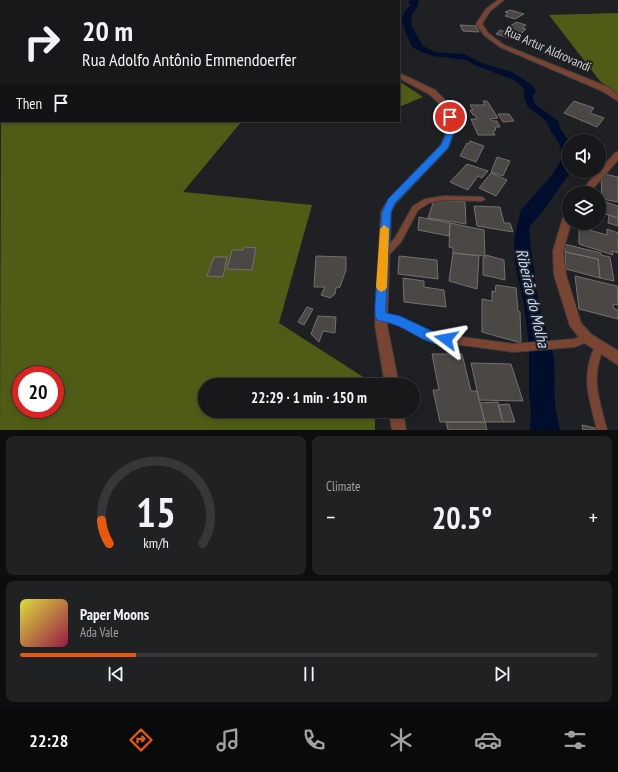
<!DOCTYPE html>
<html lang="en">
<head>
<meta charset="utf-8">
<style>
	:root { --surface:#16181a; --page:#1f2123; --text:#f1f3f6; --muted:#9ea0a2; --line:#353739; --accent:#ea580c }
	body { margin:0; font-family:"PT Sans Narrow",sans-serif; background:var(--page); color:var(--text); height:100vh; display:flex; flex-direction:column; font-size:15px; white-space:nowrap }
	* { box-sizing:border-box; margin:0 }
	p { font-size:13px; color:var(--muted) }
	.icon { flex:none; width:22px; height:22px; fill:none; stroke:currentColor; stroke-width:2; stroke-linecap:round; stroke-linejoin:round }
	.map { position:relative; height:430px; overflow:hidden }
	.side { display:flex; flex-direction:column; gap:6px; padding:6px; background:#0c0d0e; flex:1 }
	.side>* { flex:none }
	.hud { position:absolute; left:0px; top:0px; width:400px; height:122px; box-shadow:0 2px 6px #0003,0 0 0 1px var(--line); background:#16181a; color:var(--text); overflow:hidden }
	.fabs { position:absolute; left:562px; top:134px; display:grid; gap:8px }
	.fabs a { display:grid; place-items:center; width:44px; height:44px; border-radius:50%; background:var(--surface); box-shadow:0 2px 6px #0003,0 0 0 1px var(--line); font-size:20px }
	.speed { position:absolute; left:12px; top:366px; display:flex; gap:8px; font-size:20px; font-weight:700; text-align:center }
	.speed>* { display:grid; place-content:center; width:52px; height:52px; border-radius:50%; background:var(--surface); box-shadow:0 2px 6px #0003,0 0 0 1px var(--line); line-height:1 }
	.speed .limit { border:6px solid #d22; background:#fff; color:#111 }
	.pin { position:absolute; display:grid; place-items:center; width:34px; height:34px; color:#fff; margin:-17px; border:2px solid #fff; border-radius:50%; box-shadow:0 1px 4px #0007 }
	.me { position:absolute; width:44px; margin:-22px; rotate:283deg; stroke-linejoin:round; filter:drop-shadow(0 0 3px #0008) }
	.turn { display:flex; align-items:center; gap:14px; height:84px; padding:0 16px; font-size:18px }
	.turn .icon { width:52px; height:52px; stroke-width:2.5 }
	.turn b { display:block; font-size:28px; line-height:34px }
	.then { display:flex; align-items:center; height:38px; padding:0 16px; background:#0003; gap:8px; font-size:15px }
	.big { font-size:30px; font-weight:800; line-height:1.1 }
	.side .tile { flex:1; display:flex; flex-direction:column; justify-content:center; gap:6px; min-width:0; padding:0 14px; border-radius:8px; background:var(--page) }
	.side .dial { align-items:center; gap:0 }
	.dial svg { height:104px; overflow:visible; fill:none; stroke:var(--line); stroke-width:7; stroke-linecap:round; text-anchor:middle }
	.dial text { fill:var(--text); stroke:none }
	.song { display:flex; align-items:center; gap:12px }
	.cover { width:48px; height:48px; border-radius:6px; background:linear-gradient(135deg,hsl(60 70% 55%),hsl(340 70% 35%)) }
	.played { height:4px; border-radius:2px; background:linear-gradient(90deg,var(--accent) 20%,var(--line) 20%) }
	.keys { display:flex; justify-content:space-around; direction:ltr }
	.heat { display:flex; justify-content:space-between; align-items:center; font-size:22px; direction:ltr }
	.side .tiles { flex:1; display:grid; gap:6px; grid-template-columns:1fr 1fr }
	.tile:last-child { grid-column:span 2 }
	.trip { position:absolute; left:198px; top:378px; width:222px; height:40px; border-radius:20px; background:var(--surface); box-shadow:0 2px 6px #0003,0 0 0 1px var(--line); font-weight:800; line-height:40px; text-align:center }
	.dock { display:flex; height:64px; justify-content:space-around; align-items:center; background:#090a0a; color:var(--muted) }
	.dock .icon { width:28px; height:28px }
	.dock .on { color:var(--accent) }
	.dock b { font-size:18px; color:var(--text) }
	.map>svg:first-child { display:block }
	.forest { fill:#505c16; fill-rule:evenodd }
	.water { fill:#000d2d }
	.building { fill:#4b4745; stroke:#74706e }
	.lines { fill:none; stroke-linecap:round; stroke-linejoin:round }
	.service-casing { stroke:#3b3c3f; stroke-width:2 }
	.minor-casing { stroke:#3b3c3f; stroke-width:2 }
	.tertiary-casing { stroke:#3b3c3f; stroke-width:2 }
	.service { fill:#7a4433; fill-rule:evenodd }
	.minor { fill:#7a4433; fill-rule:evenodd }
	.tertiary { fill:#7a4433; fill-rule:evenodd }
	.route { fill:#1a73e8; stroke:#114b97 }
	.slow { fill:#f59e0b }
	.labels { text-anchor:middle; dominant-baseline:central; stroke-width:4; stroke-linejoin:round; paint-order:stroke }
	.far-street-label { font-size:13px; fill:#d1d2d4; stroke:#1e2023 }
	.water-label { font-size:16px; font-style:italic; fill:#c1d9ff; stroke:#1e2023 }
</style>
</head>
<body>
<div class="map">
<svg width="618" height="430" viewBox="0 0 618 430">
	<rect width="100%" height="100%" fill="#1e2023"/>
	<path class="forest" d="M152,0H301L147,1Z
		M618,13V96L600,81L549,15Z
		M399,81L423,97L399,107Z
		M1,108V121H242L183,192L312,205L279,323L371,382V385H205V411H375V430H0ZM21,375H55V409H21Z"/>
	<path class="water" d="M411,0H419L417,8L412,14L411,25L423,46L435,52L464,54L482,63L512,72L532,85L536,91L533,96V100L536,105L558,121L560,128L569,142V171H571L543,211L530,226L529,232L536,287L542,320L549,336L554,358L555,406L560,430H530L531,414L529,394V346L524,305L515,263L514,239L521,210L552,175L563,157L560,145L551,131L546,121L528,107L524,98V88L514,80L474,65L467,60L433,56L419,51L411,46C407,30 394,18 411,5L408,2Z"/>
	<path class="building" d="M510,10L524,14L515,19L505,16L508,13L505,12Z
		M516,22L526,25L522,28L526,29L522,33L506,29Z
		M460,25L476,26L479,32L463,31Z
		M500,30L513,35L509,38L496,34Z
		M483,101H487L498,118L490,119L492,121H497L500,127H495L496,130L493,131L495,135H478L471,119H477L475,115H473L470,110H473L470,105H485Z
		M574,101L594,108L590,113L604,118L597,127L564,113Z
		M498,114H509L514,121L503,122Z
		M470,141L484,146L476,162L460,156L467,143L469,144Z
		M497,157L510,161L503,176L491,172Z
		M467,164L488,171L482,178L478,176L468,190L450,182Z
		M491,173L507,180L496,196L479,188Z
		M604,174L618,177V202L602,199L601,176L604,177Z
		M434,200L465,202L466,224L428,218Z
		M599,200L618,206V218L599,212Z
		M474,206L500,207L504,223H510L513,232L477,226Z
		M609,215L618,218V226L608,223Z
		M419,217L450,223L449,236L418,230Z
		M450,223L484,230L485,256L453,253V248L449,247Z
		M579,227L607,235V229L618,233V253L612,251L613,255L579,244Z
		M564,244L601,253V255L610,257L614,281L600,278L598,259L565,252Z
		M244,247L256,248L252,270L227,269L232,250H243Z
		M565,252L598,259L600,278L566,269Z
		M453,253L479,256L477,289L449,281Z
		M486,255L504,260L505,280L483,275V257H486Z
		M316,256L346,257V270L340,287L336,288L335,294L330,298L321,295L325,287H314Z
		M399,256L437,260L438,279L398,274Z
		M214,257H227L223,277L207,276Z
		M575,276L617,286L618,305L613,304L614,309L618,310V319L579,309Z
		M403,278L424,281V287L444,290L446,307L404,302Z
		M496,285L516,288L518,311L520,312L521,343L482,332V299L492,301V291L495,292Z
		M307,307L313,309L304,325L298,322Z
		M318,316L336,317L335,333L323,331L319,342L311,334Z
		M432,354H462L471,391H477L485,422H440L433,390H439Z
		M471,363L511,364L523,401L479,400Z
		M498,402L503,422H485L480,403Z
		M509,404L515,422H503L498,405Z
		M446,422H485L487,430H448Z
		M582,425L595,428L596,430H583Z"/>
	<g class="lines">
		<defs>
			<path id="service" d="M444,196L482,197L485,199L482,201L444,200L429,203L418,210L401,242L387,257L384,258L381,257L380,255L381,253L395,238L413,206L425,199Z
				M381,312L399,317L433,333L513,344L574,339L587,334L590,335L591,338L590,341L574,347L513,352L432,341L394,323L378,319L377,316L378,313Z
				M599,343L602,344L604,347C590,378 599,399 607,430H597C589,397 580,377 596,344Z"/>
			<path id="minor" d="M498,0H504L490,11L482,24L488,33L504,45L608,87L618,95V101L602,91L500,47L484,35L476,24L486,9Z
				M618,152V160L589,193H579L615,153Z
				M569,210V223H571L563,251L566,275L581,323L591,334L618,351V365L583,342L570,326L554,275L553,251L564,214L565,211Z"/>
			<path id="tertiary" d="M359,0H365V1H359Z
				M399,73L435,90L447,102L454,117V132L448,148L395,204L391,212L387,325L399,385H385L375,325L381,212L388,200L441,145L446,132V117L441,105L429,94L399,78Z
				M389,411H403L406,430H392Z"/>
		</defs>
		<use href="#service" class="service-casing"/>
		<use href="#minor" class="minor-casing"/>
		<use href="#tertiary" class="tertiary-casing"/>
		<use href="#service" class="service"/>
		<use href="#minor" class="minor"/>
		<use href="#tertiary" class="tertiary"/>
	</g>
	<path class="route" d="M450,115L454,117V132L448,148L395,203L391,212L386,304V313L400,316L434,332L450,335L452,339L450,343C432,350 411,330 395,325C389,322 383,322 377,320L375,316V304L382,212L388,199L441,145L447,132L446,117Z"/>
	<path class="slow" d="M384,225L389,229L387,287L385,290L381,292L378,290L376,287L380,229Z"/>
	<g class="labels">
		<g class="far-street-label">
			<text transform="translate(548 49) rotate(24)">Rua Artur Aldrovandi</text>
		</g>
		<g class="water-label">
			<text transform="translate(533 298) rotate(77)">Ribeirão do Molha</text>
		</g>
	</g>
</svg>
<div class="fabs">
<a><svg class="icon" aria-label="sound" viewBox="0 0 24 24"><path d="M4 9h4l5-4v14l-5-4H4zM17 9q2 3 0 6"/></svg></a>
<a><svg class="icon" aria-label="layers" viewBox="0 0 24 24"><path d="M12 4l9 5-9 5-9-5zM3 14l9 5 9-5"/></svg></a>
</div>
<div class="speed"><div class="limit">20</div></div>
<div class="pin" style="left:450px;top:117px;background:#d93025"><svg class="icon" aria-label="arrive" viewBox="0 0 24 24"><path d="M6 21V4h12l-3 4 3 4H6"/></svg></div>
<svg class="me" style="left:446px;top:339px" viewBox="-20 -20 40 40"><path d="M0-17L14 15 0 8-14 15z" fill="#1a73e8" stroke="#fff" stroke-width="4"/></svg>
<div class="trip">22:29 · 1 min · 150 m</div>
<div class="hud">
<div class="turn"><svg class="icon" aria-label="right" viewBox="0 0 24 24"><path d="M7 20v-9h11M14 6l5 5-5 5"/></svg><div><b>20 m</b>Rua Adolfo Antônio Emmendoerfer</div></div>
<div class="then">Then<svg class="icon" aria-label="arrive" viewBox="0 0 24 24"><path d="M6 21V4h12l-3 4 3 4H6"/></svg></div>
</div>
</div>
<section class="side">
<div class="tiles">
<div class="tile dial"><svg viewBox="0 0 100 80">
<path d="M14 69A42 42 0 1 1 86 69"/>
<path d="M14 69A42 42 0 0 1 8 51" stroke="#ea580c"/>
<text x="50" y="56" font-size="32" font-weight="700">15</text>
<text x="50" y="72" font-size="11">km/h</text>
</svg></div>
<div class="tile"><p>Climate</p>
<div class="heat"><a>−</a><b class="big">20.5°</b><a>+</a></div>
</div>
<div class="tile">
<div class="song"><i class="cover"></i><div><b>Paper Moons</b><p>Ada Vale</p></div></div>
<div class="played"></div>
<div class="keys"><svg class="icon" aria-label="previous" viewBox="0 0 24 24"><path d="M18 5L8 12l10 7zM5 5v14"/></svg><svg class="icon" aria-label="pause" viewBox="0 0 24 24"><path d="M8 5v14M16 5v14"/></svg><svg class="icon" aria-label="next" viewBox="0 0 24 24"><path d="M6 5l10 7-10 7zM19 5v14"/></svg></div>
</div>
</div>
</section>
<nav class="dock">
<b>22:28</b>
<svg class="icon on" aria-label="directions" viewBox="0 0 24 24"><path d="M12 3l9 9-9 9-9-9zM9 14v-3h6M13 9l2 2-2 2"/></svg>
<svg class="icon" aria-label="music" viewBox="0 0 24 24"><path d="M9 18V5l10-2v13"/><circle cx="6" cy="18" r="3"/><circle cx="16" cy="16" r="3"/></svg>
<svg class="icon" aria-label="phone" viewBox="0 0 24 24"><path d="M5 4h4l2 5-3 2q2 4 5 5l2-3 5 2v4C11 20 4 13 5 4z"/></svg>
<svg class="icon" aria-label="climate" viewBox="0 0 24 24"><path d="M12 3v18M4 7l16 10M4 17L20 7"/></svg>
<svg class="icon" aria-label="car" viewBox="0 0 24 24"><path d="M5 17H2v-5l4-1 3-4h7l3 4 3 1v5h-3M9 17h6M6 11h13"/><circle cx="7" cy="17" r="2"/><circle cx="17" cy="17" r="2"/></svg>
<svg class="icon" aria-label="filters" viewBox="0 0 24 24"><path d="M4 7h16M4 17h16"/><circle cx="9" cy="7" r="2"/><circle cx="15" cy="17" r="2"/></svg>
</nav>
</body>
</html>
